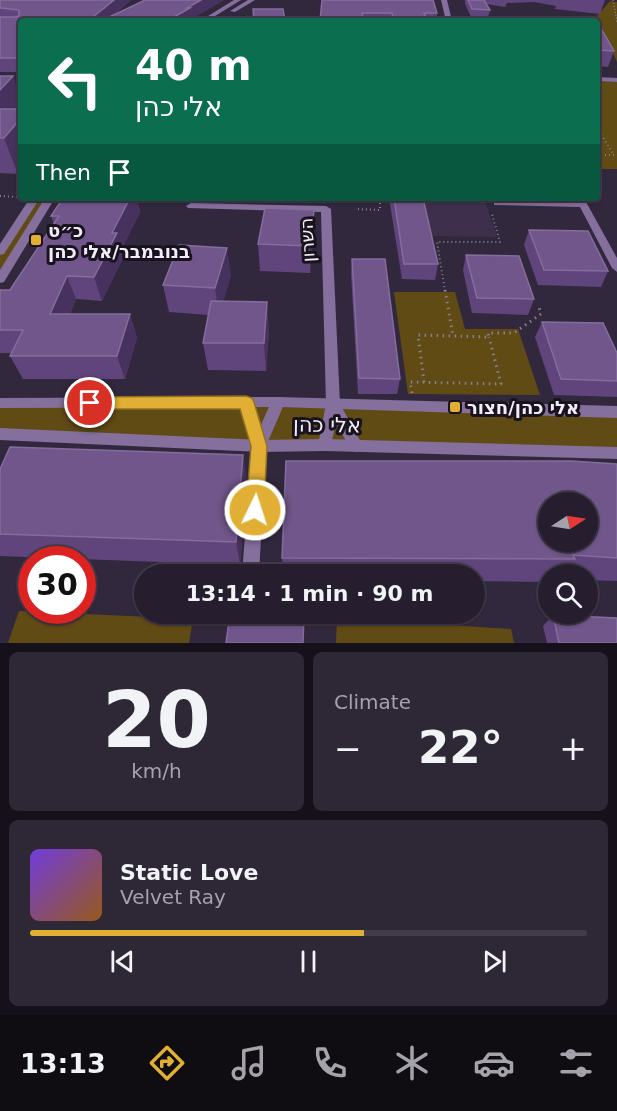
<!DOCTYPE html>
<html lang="en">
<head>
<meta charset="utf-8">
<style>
	:root { --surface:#261e2e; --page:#2e2736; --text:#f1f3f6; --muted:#a4a2aa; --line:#423c4a; --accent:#e1af34 }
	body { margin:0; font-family:"DejaVu Sans","Noto Sans Hebrew",sans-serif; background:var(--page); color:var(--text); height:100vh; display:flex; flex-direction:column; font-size:22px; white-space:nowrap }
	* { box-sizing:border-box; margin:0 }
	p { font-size:20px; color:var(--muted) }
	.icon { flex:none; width:33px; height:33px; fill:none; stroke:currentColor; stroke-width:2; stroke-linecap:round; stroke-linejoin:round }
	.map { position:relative; height:643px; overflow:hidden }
	.details { display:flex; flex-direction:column; gap:9px; padding:9px; background:#151019; flex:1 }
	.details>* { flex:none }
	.banner { position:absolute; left:18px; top:18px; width:582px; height:183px; border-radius:6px; box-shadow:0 2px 4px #0004,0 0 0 2px var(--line); background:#0b6e4f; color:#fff; overflow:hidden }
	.needle { width:39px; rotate:78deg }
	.buttons { position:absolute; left:538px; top:492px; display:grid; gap:12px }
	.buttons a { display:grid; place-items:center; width:60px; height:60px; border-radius:50%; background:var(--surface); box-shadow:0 2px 4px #0004,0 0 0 2px var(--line); font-size:30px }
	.speed { position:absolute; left:18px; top:546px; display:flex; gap:12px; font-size:30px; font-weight:700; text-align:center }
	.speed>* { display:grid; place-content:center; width:78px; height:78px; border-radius:50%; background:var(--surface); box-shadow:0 2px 4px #0004,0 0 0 2px var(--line); line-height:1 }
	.speed .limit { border:9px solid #d22; background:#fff; color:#111 }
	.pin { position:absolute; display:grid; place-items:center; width:51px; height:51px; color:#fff; margin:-26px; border:3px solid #fff; border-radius:50%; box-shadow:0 2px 6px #0007 }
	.me { position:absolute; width:66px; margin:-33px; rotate:4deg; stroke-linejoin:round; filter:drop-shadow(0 0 4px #0008) }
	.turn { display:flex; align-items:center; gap:21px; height:126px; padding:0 18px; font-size:27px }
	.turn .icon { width:78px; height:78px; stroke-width:2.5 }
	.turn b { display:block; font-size:42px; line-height:51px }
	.then { display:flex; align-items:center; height:57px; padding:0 18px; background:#0003; gap:12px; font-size:22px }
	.big { font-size:45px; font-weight:700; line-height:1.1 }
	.details .card { flex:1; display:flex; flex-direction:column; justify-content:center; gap:9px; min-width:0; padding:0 21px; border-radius:9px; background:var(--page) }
	.details .dial { align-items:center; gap:0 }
	.dial b { font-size:78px; line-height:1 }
	.song { display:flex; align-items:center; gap:18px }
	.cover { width:72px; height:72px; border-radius:9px; background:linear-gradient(135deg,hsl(260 70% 55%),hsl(30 70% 35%)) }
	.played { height:6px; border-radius:3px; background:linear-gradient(90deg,var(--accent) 60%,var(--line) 60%) }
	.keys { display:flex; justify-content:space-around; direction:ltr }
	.heat { display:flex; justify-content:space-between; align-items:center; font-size:33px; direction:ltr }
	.details .tiles { flex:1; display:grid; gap:9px; grid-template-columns:1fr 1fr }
	.card:last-child { grid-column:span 2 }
	.trip { position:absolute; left:134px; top:564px; width:351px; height:60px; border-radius:30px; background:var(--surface); box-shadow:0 2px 4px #0004,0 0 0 2px var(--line); font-weight:700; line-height:60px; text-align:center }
	.dock { display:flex; height:96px; justify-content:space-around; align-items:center; background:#0f0c12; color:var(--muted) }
	.dock .icon { width:42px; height:42px }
	.dock .selected { color:var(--accent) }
	.dock b { font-size:27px; color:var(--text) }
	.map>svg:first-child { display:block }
	.built { fill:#3e304c }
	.green { fill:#614b15 }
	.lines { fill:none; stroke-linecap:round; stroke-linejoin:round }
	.path-far2 { stroke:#877f91; stroke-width:1.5; stroke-dasharray:1 2; stroke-linecap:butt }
	.path-far1 { stroke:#877f91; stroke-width:2; stroke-dasharray:1 3; stroke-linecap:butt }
	.path { stroke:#877f91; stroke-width:3; stroke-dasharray:1.5 4.5; stroke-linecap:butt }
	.minor { fill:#856f9d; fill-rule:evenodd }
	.tertiary { fill:#856f9d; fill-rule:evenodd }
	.wall { fill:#60447c }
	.shaded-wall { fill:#47315e }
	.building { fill:#70568a; stroke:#846d9c; stroke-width:1.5; fill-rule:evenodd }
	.route { fill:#e1af34; stroke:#927222; stroke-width:1.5 }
	.poi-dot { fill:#e1af34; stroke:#18131d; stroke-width:2 }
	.labels { text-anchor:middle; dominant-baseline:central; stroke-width:6; stroke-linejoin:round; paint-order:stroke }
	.poi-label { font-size:18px; font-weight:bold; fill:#f2ecfa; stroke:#18131d; text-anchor:start }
	.street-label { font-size:18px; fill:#f2ecfa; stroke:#18131d }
	.near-street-label { font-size:21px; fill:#f2ecfa; stroke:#18131d }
</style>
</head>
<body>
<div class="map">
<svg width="617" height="643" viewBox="0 0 617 643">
	<rect width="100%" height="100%" fill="#32283e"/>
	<path class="built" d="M424,199H484L497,237L431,236Z"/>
	<path class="green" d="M610,1L617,2V62L597,16Z
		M597,81L617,82V169H597Z
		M35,198H50L0,279V252Z
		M394,292H455L465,329H518L540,395L408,394Z
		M0,403L617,412V453L0,434Z
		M19,611L193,619L189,643H8Z
		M337,618L511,629L514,643H336Z"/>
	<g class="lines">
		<path class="path-far2" d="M613,0L617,22"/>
		<path class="path-far1" d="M597,128L614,155
			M597,155H617
			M0,196L19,197
			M358,209L380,210V198
			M445,291L437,242H500L492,214"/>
		<path class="path" d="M445,290L453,336
			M424,382L418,335L489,337L488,333H514L541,314L538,304
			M412,393L410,382L501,384L489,337"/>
		<path class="minor" d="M441,0H447L452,21H446Z
			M597,77L617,78V82L597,81Z
			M497,200L586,202L617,258V272L612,268L580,207L494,205V201Z
			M191,203L326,206L331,209L340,404L363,446L361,450L356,452L351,450L336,423L330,449L325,451L320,449L318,445L326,404L321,212L188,208L186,206Z
			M246,397L251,398L260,427L273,398L278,397L283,398L285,402L266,446L259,574H242L252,446L239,402L241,398Z"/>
		<path class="tertiary" d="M234,0H241L207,21H200Z
			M248,0H255L235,12L230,11Z
			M0,85L21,86V90L0,89Z
			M30,198H40L4,254L0,255V244Z
			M45,198H55L4,282L0,283V270Z
			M278,397L617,406V418L278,407L0,408V398Z
			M0,428L259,440L325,439L617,447V459L325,451L259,452L0,440Z"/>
	</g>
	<path class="wall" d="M0,0H131L114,15L145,0H224L191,19V21H21V72H0Z
		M322,0L437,13L436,21H320Z
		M465,0H605L600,14L555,9L556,6L534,2L507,3L505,7L487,4L490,10L488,17H471L465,4Z
		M597,23L614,51L608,67L597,66Z
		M0,76H13L21,100V106L18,109V174L0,173Z
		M63,198H137L140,212L122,249L124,256L102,301L76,299L70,314H130L137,338L125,379H23L10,356L12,353H0V290H10L54,224L51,216Z
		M389,198H423L438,264L435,280L402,279Z
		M314,210L313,237L310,273L260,271L258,244Z
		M529,230L608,271L601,287L538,285L524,245Z
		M466,255L534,299L528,315L472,313L463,270Z
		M352,259L400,379L397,394H358L351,274Z
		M231,275L223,302L269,329L266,371L208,370L203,343L209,315L169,312L163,285Z
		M542,322L617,353V397L554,395L535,337Z
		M617,464V581L588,580V574H549V582L474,581V574H284L282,558Z
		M0,469L247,480L240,565L0,556Z
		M553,615L617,643H547L543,626Z"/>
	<path class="shaded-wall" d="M114,0H131L107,21H88Z
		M201,0H224L191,19V21H167L187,8Z
		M13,76L21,100V106L1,130L0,127V90Z
		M21,118V170L18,174L4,138Z
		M130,198H137L140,212L122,249L124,256L102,301L94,277L112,233Z
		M314,210L313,237L310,273V246Z
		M227,248L231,275L219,316L215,288Z
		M67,276L76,299L60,338L50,314Z
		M267,302L269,329L266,371L264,343Z
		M130,314L137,338L125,379L117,356Z
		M243,455L247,480L240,565L236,542Z"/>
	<path class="building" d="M0,0H114L88,21H21V58H0V17H17L19,15V10L0,8Z
		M145,0H201L187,8H190L167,21H101Z
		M322,0H433L437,13H424L427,21H394L392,13H362L363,21H320Z
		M468,0H484L490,10L472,9Z
		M253,9H283L285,21H254Z
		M597,23H598L614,51L597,50Z
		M0,76H13L0,90Z
		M0,109H21V118L4,138H0Z
		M63,198H130L112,233H117L94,277L67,276L50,314H130L117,356H10L23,330H0V290H10L59,216H51Z
		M394,198H423L438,264H404Z
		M265,208L314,210L310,246L258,244Z
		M529,230L588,231L608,271L544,270Z
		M179,245L227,248L215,288L163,285Z
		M466,255L519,256L534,299L477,298Z
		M352,259H385L400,379L359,378Z
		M211,301L267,302L264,343H203Z
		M542,322L603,323L617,353V381L561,379Z
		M10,447L243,455L236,542L0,534V469Z
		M286,461H571L617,464V558L573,555L575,559L282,558ZM549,502H588V542H549Z
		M230,614H304L303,643H226Z
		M553,615L617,618V643H559Z"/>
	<path class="route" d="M246,396L252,398L254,402L267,446L264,510L261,516L255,519L248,516L246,510L251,446L240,409H90L84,407L82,403L84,398L90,397Z"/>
	<g class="poi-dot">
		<rect x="30" y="234" width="12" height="12" rx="3"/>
		<rect x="449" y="401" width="12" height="12" rx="3"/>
	</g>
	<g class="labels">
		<g class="poi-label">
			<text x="48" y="230">כ״ט<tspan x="48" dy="21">בנובמבר/אלי כהן</tspan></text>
			<text x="467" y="407">אלי כהן/חצור</text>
		</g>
		<g class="street-label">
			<text transform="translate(307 240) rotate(-93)">השרון</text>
		</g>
		<g class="near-street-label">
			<text transform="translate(327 425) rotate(1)">אלי כהן</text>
		</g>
	</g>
</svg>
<div class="buttons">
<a><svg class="needle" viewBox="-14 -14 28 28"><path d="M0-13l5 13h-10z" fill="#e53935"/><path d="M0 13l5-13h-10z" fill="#a4a2aa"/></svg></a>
<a><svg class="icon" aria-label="search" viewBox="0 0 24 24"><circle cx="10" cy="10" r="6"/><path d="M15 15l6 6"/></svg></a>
</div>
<div class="speed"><div class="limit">30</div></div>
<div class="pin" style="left:90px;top:403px;background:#d93025"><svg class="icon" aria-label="arrive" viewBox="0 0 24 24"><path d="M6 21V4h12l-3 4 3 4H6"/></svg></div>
<svg class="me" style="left:255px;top:510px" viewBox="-20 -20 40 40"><circle r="17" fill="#e1af34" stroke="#fff" stroke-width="3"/><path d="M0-11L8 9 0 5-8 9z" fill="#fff"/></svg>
<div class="trip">13:14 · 1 min · 90 m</div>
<div class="banner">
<div class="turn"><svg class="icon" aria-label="left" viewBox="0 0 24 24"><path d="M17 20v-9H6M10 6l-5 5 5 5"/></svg><div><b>40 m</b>אלי כהן</div></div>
<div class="then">Then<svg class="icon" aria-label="arrive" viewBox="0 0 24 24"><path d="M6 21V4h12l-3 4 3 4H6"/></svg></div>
</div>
</div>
<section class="details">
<div class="tiles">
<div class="card dial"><b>20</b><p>km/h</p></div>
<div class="card"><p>Climate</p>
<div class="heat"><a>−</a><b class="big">22°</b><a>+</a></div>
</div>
<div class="card">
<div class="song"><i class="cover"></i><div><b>Static Love</b><p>Velvet Ray</p></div></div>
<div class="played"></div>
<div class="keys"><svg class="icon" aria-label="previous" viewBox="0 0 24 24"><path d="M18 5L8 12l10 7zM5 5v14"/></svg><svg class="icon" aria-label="pause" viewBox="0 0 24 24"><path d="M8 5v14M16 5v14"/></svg><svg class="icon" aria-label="next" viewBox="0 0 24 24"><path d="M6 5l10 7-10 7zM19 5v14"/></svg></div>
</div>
</div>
</section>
<nav class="dock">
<b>13:13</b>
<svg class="icon selected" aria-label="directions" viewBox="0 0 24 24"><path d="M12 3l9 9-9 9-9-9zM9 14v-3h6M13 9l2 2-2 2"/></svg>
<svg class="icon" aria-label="music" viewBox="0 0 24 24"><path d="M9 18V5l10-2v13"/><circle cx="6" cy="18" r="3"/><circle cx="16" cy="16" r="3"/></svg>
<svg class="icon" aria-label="phone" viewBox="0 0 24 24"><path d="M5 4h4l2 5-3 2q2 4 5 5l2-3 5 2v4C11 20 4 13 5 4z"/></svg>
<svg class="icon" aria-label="climate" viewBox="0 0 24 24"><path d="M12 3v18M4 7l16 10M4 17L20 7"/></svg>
<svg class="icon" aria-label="car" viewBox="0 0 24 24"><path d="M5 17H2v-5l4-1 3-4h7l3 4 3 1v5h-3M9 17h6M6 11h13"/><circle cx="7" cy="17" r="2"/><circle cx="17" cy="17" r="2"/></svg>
<svg class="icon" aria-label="filters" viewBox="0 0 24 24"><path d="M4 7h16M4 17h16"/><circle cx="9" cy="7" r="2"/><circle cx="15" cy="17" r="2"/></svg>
</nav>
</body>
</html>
